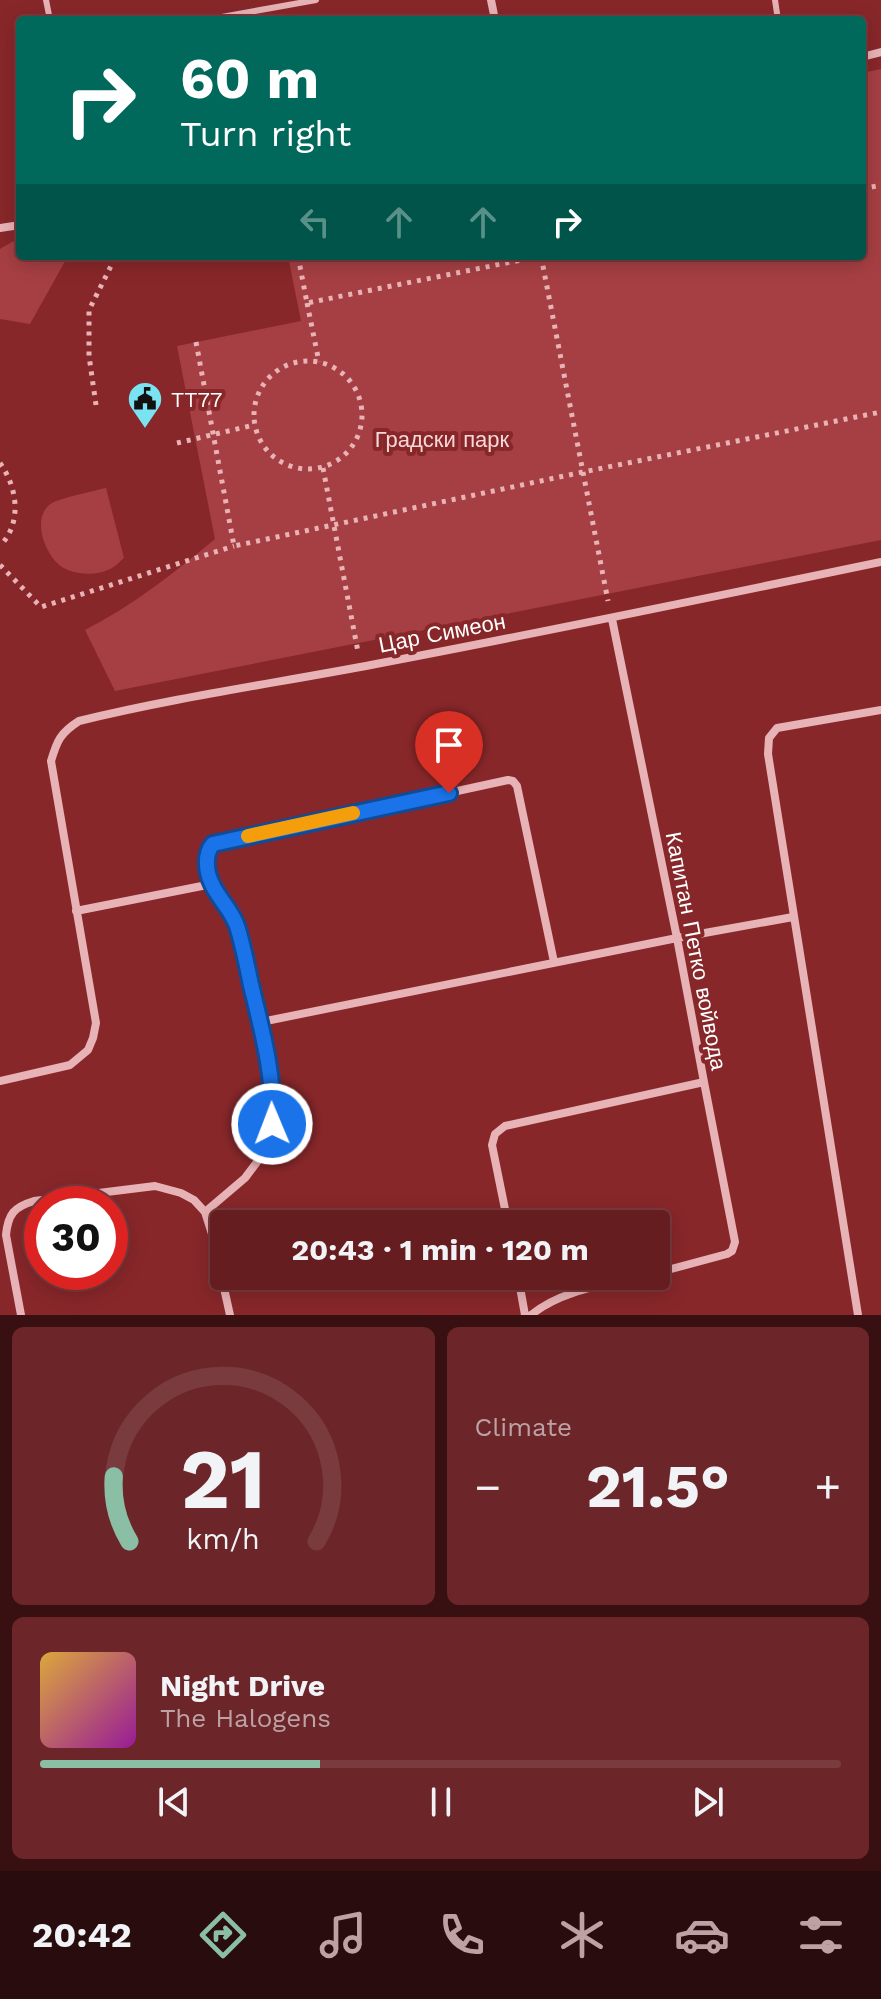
<!DOCTYPE html>
<html lang="en">
<head>
<meta charset="utf-8">
<style>
	:root { --surface:#661d20; --page:#6c2629; --text:#f1f3f6; --muted:#bca2a5; --line:#793b3e; --accent:#8abfa5 }
	body { margin:0; font-family:"Work Sans",sans-serif; background:var(--page); color:var(--text); height:100vh; display:flex; flex-direction:column; font-size:30px; white-space:nowrap }
	* { box-sizing:border-box; margin:0 }
	p { font-size:26px; color:var(--muted) }
	.icon { flex:none; width:44px; height:44px; fill:none; stroke:currentColor; stroke-width:2; stroke-linecap:round; stroke-linejoin:round }
	.map { position:relative; height:1315px; overflow:hidden }
	.sheet { display:flex; flex-direction:column; gap:12px; padding:12px; background:#381012; flex:1 }
	.sheet>* { flex:none }
	.guide { position:absolute; left:16px; top:16px; width:850px; height:244px; border-radius:8px; box-shadow:0 4px 20px #0003,0 0 0 2px var(--line); background:#00695c; color:#fff; overflow:hidden }
	.speed { position:absolute; left:24px; top:1186px; display:flex; gap:16px; font-size:40px; font-weight:700; text-align:center }
	.speed>* { display:grid; place-content:center; width:104px; height:104px; border-radius:50%; background:var(--surface); box-shadow:0 4px 20px #0003,0 0 0 2px var(--line); line-height:1 }
	.speed .limit { border:12px solid #d22; background:#fff; color:#111 }
	.pin { position:absolute; display:grid; place-items:center; width:68px; height:68px; color:#fff; margin:-82px -34px; border-radius:50% 50% 50% 0; rotate:-45deg; box-shadow:0 0 8px #0007 }
	.pin .icon { rotate:45deg }
	.me { position:absolute; width:88px; margin:-44px; rotate:359deg; stroke-linejoin:round; filter:drop-shadow(0 0 6px #0008) }
	.turn { display:flex; align-items:center; gap:28px; height:168px; padding:0 32px; font-size:36px }
	.turn .icon { width:104px; height:104px; stroke-width:2.5 }
	.turn b { display:block; font-size:56px; line-height:68px }
	.lanes { display:flex; align-items:center; height:76px; padding:0 32px; background:#0003; justify-content:center; gap:40px; direction:ltr }
	.lanes .off { opacity:.35 }
	.big { font-size:60px; font-weight:700; line-height:1.1 }
	.sheet .widget { flex:1; display:flex; flex-direction:column; justify-content:center; gap:12px; min-width:0; padding:0 28px; border-radius:12px; background:var(--page) }
	.sheet .dial { align-items:center; gap:0 }
	.dial svg { height:208px; overflow:visible; fill:none; stroke:var(--line); stroke-width:7; stroke-linecap:round; text-anchor:middle }
	.dial text { fill:var(--text); stroke:none }
	.song { display:flex; align-items:center; gap:24px }
	.cover { width:96px; height:96px; border-radius:12px; background:linear-gradient(135deg,hsl(40 70% 55%),hsl(300 70% 35%)) }
	.played { height:8px; border-radius:4px; background:linear-gradient(90deg,var(--accent) 35%,var(--line) 35%) }
	.keys { display:flex; justify-content:space-around; direction:ltr }
	.heat { display:flex; justify-content:space-between; align-items:center; font-size:44px; direction:ltr }
	.sheet .tiles { flex:1; display:grid; gap:12px; grid-template-columns:1fr 1fr }
	.widget:last-child { grid-column:span 2 }
	.trip { position:absolute; left:210px; top:1210px; width:460px; height:80px; border-radius:8px; background:var(--surface); box-shadow:0 4px 20px #0003,0 0 0 2px var(--line); font-weight:700; line-height:80px; text-align:center }
	.dock { display:flex; height:128px; justify-content:space-around; align-items:center; background:#290c0d; color:var(--muted) }
	.dock .icon { width:56px; height:56px }
	.dock .active { color:var(--accent) }
	.dock b { font-size:36px; color:var(--text) }
	.map>svg:first-child { display:block }
	.green { fill:#a63f43 }
	.lines { fill:none; stroke-linecap:round; stroke-linejoin:round }
	.path { stroke:#e8b3b6; stroke-width:5; stroke-dasharray:4 6; stroke-linecap:butt }
	.service { stroke:#e8b3b6; stroke-width:6 }
	.minor { stroke:#e8b3b6; stroke-width:8 }
	.route-casing { stroke:#114b97; stroke-width:20 }
	.route { stroke:#1a73e8; stroke-width:14 }
	.slow { stroke:#f59e0b; stroke-width:14 }
	.labels { text-anchor:middle; dominant-baseline:central; stroke-width:8; stroke-linejoin:round; paint-order:stroke }
	.poi-label { font-size:22px; fill:#fff; stroke:#88272a; text-anchor:start }
	.park-label { font-size:22px; fill:#f7d7d8; stroke:#88272a }
	.street-label { font-size:22px; fill:#fff; stroke:#88272a }
</style>
</head>
<body>
<div class="map">
<svg width="881" height="1315" viewBox="0 0 881 1315">
	<rect width="100%" height="100%" fill="#88272a"/>
	<path class="green" d="M881,69V540L115,691L85,630C132,606 174,573 215,539L177,346L301,321L288,256H862V73Z
		M20,240V256H68L30,324L0,319V249L12,242Z
		M106,488L124,558C120,561 115,567 110,569C97,576 75,575 62,567C45,556 30,516 52,503C61,498 94,491 106,488Z"/>
	<g class="lines">
		<path class="path" d="M862,189L881,185
			M298,256L307,303L541,256
			M541,256L608,601
			M307,303L319,362
			M196,342L234,546L583,472L881,412
			M254 415a54 54 0 1 1 108 0a54 54 0 1 1-108 0Z
			M96,405L89,356V310L116,256
			M177,443L254,425
			M0,463C17,487 23,522 0,546
			M323,468L358,652
			M0,565L41,607L234,546"/>
		<path class="service" d="M46,0L50,20
			M775,0L778,20
			M205,20L316,0"/>
		<path class="minor" d="M491,0L495,20
			M862,57L881,52
			M0,228L20,225
			M76,911L212,884
			M261,1022L677,938L793,917
			M0,1081L70,1065L88,1050L93,1038L96,1023L51,761C57,741 60,733 79,721C177,697 277,683 376,664C545,632 713,597 881,562
			M205,1212L212,1234L230,1315
			M508,1224L492,1145L495,1134L505,1126L704,1082L677,938L612,619
			M656,1273L727,1254L732,1251L735,1242L704,1082
			M518,1276L525,1315
			M21,1315L6,1235C8,1214 14,1207 34,1201L155,1186L181,1193L194,1200L205,1212L245,1178L266,1150L272,1124L274,1097L261,1022L236,924L226,904L212,884L206,857L207,850L213,844L508,780L513,781L517,786L554,962
			M531,1315C561,1290 605,1285 642,1276
			M858,1315L768,754L769,738L777,728L881,710"/>
	</g>
	<g class="lines">
		<defs>
			<path id="route" d="M272,1124C275,1077 262,1031 251,985C247,966 243,945 237,926C231,909 218,898 212,884C206,872 204,854 213,844L449,793"/>
		</defs>
		<use href="#route" class="route-casing"/>
		<use href="#route" class="route"/>
		<path class="slow" d="M248,836L353,813"/>
	</g>
	<defs>
		<symbol id="civic-pin" viewBox="-11 -11 22 30"><path d="M0 17L-7.5 6A9.5 9.5 0 1 1 7.5 6Z" fill="#79e3f1" stroke="#88272a"/><path d="M-.6-6.5H3V-4.5H.6V-3L4-1V1h2V6H-6V1h2V-1L-.6-3ZM-1.2 2.5V6h2.4V2.5Z" fill="#111"/></symbol>
	</defs>
	<g fill-rule="evenodd">
		<use href="#civic-pin" x="125" y="379" width="40" height="54"/>
	</g>
	<g class="labels">
		<g class="poi-label">
			<text x="171" y="399">TT77</text>
		</g>
		<g class="park-label">
			<text x="442" y="439">Градски парк</text>
		</g>
		<g class="street-label">
			<text transform="translate(442 633) rotate(-11)">Цар Симеон</text>
			<text transform="translate(696 951) rotate(79)">Капитан Петко войвода</text>
		</g>
	</g>
</svg>
<div class="speed"><div class="limit">30</div></div>
<div class="pin" style="left:449px;top:793px;background:#d93025"><svg class="icon" aria-label="arrive" viewBox="0 0 24 24"><path d="M6 21V4h12l-3 4 3 4H6"/></svg></div>
<svg class="me" style="left:272px;top:1124px" viewBox="-20 -20 40 40"><circle r="17" fill="#1a73e8" stroke="#fff" stroke-width="3"/><path d="M0-11L8 9 0 5-8 9z" fill="#fff"/></svg>
<div class="trip">20:43 · 1 min · 120 m</div>
<div class="guide">
<div class="turn"><svg class="icon" aria-label="right" viewBox="0 0 24 24"><path d="M7 20v-9h11M14 6l5 5-5 5"/></svg><div><b>60 m</b>Turn right</div></div>
<div class="lanes"><svg class="icon off" aria-label="left" viewBox="0 0 24 24"><path d="M17 20v-9H6M10 6l-5 5 5 5"/></svg><svg class="icon off" aria-label="ahead" viewBox="0 0 24 24"><path d="M12 20V5M6 11l6-6 6 6"/></svg><svg class="icon off" aria-label="ahead" viewBox="0 0 24 24"><path d="M12 20V5M6 11l6-6 6 6"/></svg><svg class="icon" aria-label="right" viewBox="0 0 24 24"><path d="M7 20v-9h11M14 6l5 5-5 5"/></svg></div>
</div>
</div>
<section class="sheet">
<div class="tiles">
<div class="widget dial"><svg viewBox="0 0 100 80">
<path d="M14 69A42 42 0 1 1 86 69"/>
<path d="M14 69A42 42 0 0 1 8 44" stroke="#8abfa5"/>
<text x="50" y="56" font-size="32" font-weight="700">21</text>
<text x="50" y="72" font-size="11">km/h</text>
</svg></div>
<div class="widget"><p>Climate</p>
<div class="heat"><a>−</a><b class="big">21.5°</b><a>+</a></div>
</div>
<div class="widget">
<div class="song"><i class="cover"></i><div><b>Night Drive</b><p>The Halogens</p></div></div>
<div class="played"></div>
<div class="keys"><svg class="icon" aria-label="previous" viewBox="0 0 24 24"><path d="M18 5L8 12l10 7zM5 5v14"/></svg><svg class="icon" aria-label="pause" viewBox="0 0 24 24"><path d="M8 5v14M16 5v14"/></svg><svg class="icon" aria-label="next" viewBox="0 0 24 24"><path d="M6 5l10 7-10 7zM19 5v14"/></svg></div>
</div>
</div>
</section>
<nav class="dock">
<b>20:42</b>
<svg class="icon active" aria-label="directions" viewBox="0 0 24 24"><path d="M12 3l9 9-9 9-9-9zM9 14v-3h6M13 9l2 2-2 2"/></svg>
<svg class="icon" aria-label="music" viewBox="0 0 24 24"><path d="M9 18V5l10-2v13"/><circle cx="6" cy="18" r="3"/><circle cx="16" cy="16" r="3"/></svg>
<svg class="icon" aria-label="phone" viewBox="0 0 24 24"><path d="M5 4h4l2 5-3 2q2 4 5 5l2-3 5 2v4C11 20 4 13 5 4z"/></svg>
<svg class="icon" aria-label="climate" viewBox="0 0 24 24"><path d="M12 3v18M4 7l16 10M4 17L20 7"/></svg>
<svg class="icon" aria-label="car" viewBox="0 0 24 24"><path d="M5 17H2v-5l4-1 3-4h7l3 4 3 1v5h-3M9 17h6M6 11h13"/><circle cx="7" cy="17" r="2"/><circle cx="17" cy="17" r="2"/></svg>
<svg class="icon" aria-label="filters" viewBox="0 0 24 24"><path d="M4 7h16M4 17h16"/><circle cx="9" cy="7" r="2"/><circle cx="15" cy="17" r="2"/></svg>
</nav>
</body>
</html>
